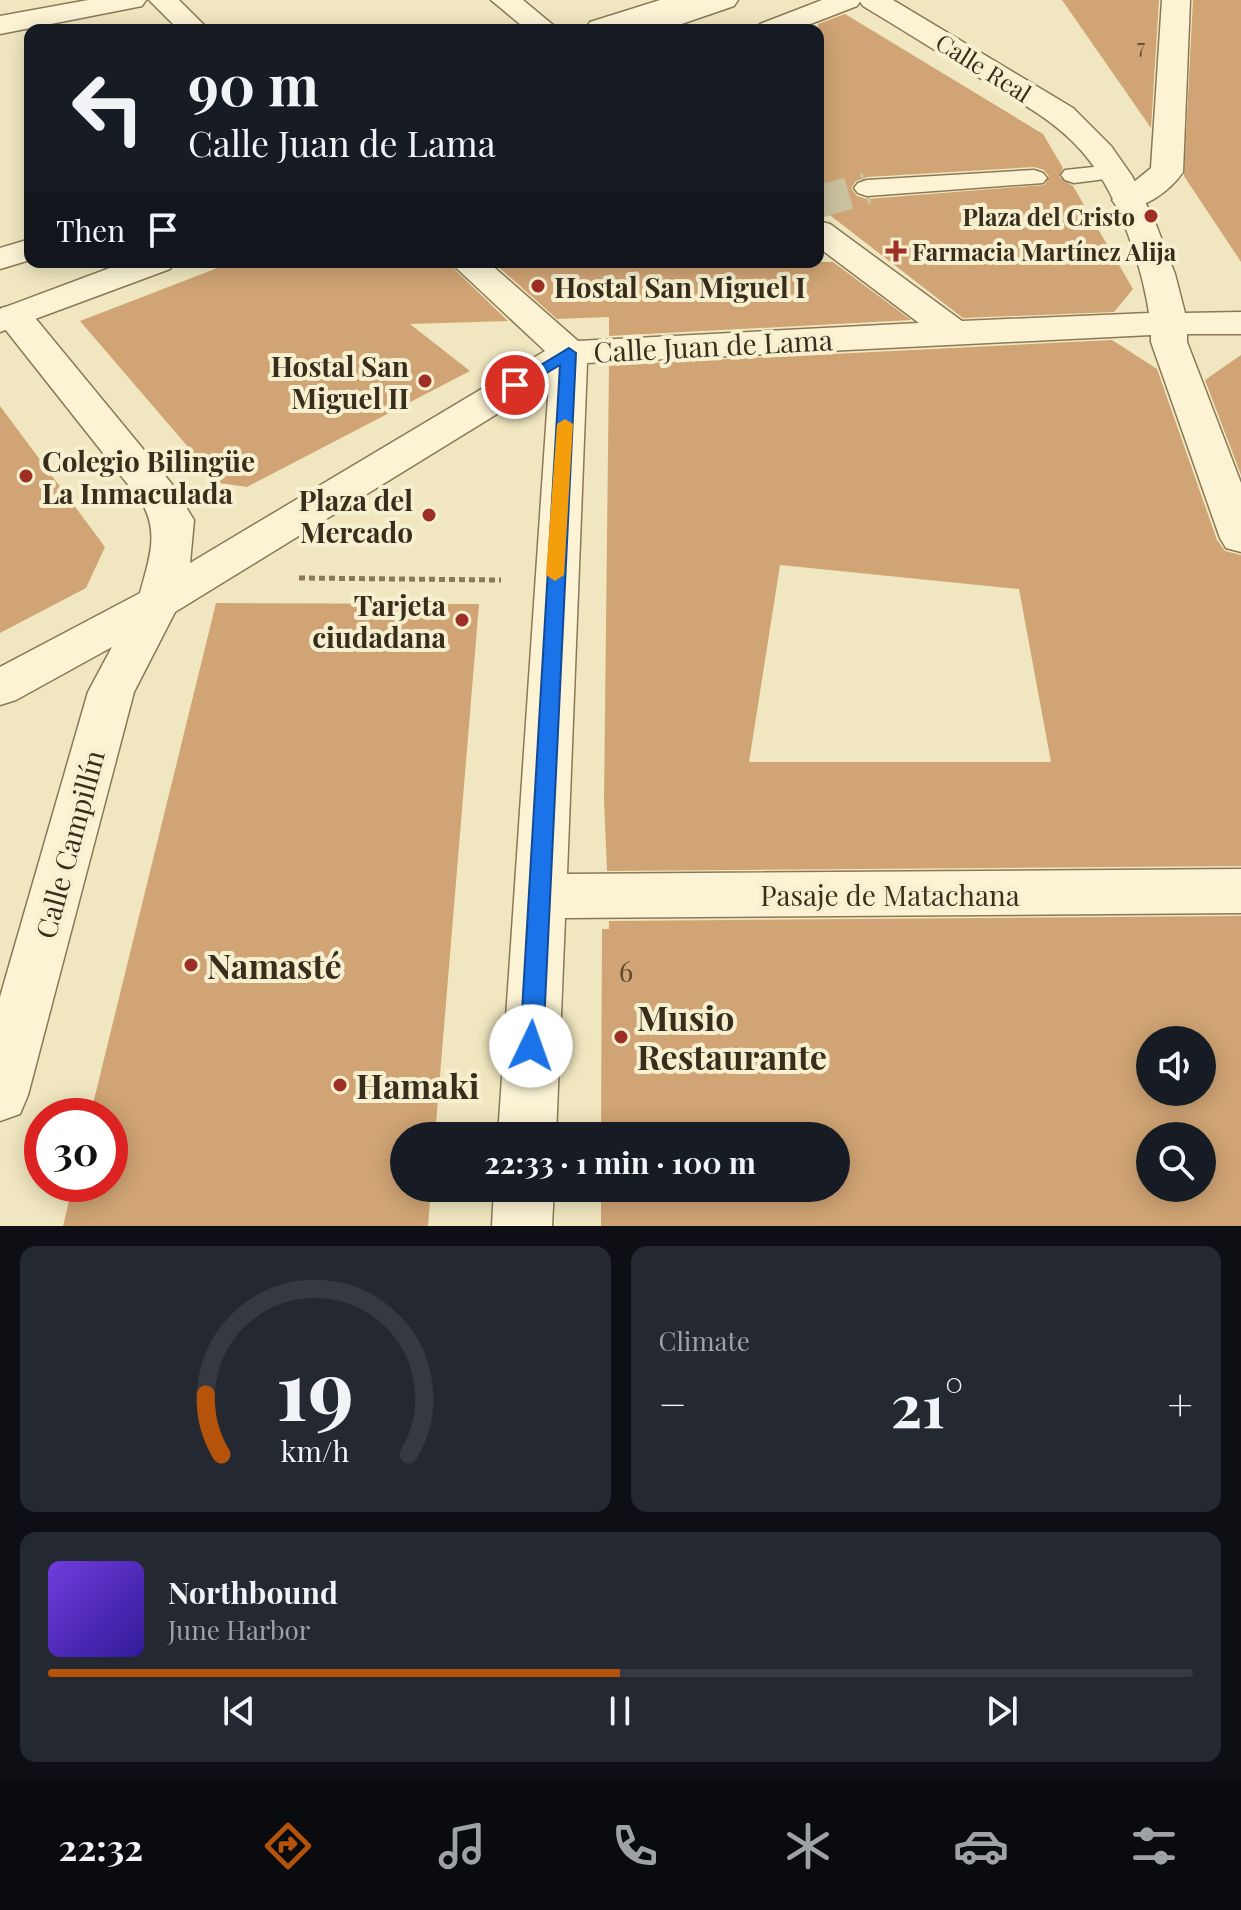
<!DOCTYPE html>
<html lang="en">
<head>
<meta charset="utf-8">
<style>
	:root { --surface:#171b24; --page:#242831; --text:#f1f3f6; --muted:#9ea1a6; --line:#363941; --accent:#b45309 }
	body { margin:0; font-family:"Playfair Display",serif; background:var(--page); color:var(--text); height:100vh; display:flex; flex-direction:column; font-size:30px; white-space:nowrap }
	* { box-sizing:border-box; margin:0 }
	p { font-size:26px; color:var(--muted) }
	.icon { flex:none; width:44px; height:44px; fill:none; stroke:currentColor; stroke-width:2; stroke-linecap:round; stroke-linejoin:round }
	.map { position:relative; height:1226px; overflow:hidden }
	.side { display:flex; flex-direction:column; gap:20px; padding:20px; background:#0d0f14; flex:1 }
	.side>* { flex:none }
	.hud { position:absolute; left:24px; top:24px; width:800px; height:244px; border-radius:16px; box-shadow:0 4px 20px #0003; background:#171b24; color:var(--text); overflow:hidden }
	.controls { position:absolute; left:1136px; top:1026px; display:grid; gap:16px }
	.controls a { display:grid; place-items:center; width:80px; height:80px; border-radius:50%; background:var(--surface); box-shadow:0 4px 20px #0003; font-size:40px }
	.speed { position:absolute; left:24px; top:1098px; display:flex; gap:16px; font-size:40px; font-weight:700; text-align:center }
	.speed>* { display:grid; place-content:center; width:104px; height:104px; border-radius:50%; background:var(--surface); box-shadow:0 4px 20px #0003; line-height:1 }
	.speed .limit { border:12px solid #d22; background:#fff; color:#111 }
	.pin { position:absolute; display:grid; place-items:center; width:68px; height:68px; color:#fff; margin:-34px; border:4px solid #fff; border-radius:50%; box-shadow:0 2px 8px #0007 }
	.me { position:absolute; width:88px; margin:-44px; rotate:3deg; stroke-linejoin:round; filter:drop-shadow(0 0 6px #0008) }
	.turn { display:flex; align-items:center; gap:28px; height:168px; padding:0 32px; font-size:36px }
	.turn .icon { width:104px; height:104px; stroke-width:2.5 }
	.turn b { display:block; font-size:56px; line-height:68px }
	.then { display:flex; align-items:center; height:76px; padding:0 32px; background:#0003; gap:16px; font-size:30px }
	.big { font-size:60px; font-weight:700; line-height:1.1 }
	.side .tile { flex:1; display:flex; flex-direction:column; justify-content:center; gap:12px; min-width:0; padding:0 28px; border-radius:16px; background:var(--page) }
	.side .dial { align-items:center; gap:0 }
	.dial svg { height:208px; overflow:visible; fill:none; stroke:var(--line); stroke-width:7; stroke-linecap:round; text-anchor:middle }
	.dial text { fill:var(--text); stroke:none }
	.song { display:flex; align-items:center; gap:24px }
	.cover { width:96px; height:96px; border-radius:12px; background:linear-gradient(135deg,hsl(260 70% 55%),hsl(250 70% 35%)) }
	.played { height:8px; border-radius:4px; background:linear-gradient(90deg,var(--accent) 50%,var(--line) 50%) }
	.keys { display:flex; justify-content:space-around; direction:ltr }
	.heat { display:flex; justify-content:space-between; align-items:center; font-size:44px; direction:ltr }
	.side .tiles { flex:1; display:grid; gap:20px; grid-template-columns:1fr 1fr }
	.tile:last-child { grid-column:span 2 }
	.trip { position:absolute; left:390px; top:1122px; width:460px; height:80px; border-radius:40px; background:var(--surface); box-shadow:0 4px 20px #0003; font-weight:700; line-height:80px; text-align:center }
	.tab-bar { display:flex; height:128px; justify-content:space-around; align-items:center; background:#090b0e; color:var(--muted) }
	.tab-bar .icon { width:56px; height:56px }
	.tab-bar .current { color:var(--accent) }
	.tab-bar b { font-size:36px; color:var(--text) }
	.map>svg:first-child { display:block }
	.building { fill:#d0a474; fill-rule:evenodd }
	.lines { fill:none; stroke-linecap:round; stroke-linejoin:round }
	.pedestrian-tunnel { stroke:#cbc29f; stroke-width:32; stroke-dasharray:32 16; stroke-linecap:butt }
	.service-casing { stroke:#8a7857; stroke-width:3 }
	.pedestrian-casing { stroke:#8a7857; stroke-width:3 }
	.minor-casing { stroke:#8a7857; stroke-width:3 }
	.tertiary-casing { stroke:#8a7857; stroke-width:3 }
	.path { stroke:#8a7857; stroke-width:5; stroke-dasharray:6 4; stroke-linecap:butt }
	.service { fill:#fbf3d4; fill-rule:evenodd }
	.pedestrian { fill:#fbf3d4; fill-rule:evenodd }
	.minor { fill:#fbf3d4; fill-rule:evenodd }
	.tertiary { fill:#fbf3d4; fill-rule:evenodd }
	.route { fill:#1a73e8; stroke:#114b97; stroke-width:2 }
	.slow { fill:#f59e0b }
	.poi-dot { fill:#9d2f24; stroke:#f7f0d0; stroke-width:3 }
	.labels { text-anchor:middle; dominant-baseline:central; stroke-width:8; stroke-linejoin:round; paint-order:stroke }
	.far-number-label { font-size:20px; fill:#5f4b32 }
	.far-street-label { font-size:24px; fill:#392d1c; stroke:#f7f0d0 }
	.far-poi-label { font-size:24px; font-weight:bold; fill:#392d1c; stroke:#f7f0d0; text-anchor:end }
	.poi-label { font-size:28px; font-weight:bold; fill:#392d1c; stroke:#f7f0d0; text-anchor:end }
	.street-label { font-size:28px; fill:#392d1c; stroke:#f7f0d0 }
	.near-number-label { font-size:28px; fill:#5f4b32 }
	.near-poi-label { font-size:34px; font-weight:bold; fill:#392d1c; stroke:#f7f0d0; text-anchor:start }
</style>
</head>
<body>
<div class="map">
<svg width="1241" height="1226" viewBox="0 0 1241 1226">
	<rect width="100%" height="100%" fill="#f0e7c0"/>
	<path class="building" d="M1062,0H1159L1151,128Z
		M1193,0H1241V262L1184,176Z
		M845,14L1043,134L1063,168L1059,177L1073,186L1133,289L1114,312L963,318L818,206V24ZM1034,167L1044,170L1049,176L1045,185L867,199L857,196L851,188L856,181L867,177Z
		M233,262H447L508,321L410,324L470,371L247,487L219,483L80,321Z
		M493,262H833L911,320L609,336V317L557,319Z
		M1112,340L1157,369L1217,540L1225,551L1241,555V866L607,871L604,800L609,365ZM780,565L1019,589L1051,762H749Z
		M1241,355V475L1205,380Z
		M0,406L105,547L86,588L0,633Z
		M216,603L479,604L435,1136H404V1188H431L428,1226H63L73,1184H110V1116H90Z
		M1241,916V1226H601V1188H836V1136H601L602,929H609V921ZM1150,1040H1202V1092H1150ZM1150,1136H1202V1188H1150Z"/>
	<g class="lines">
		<path class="pedestrian-tunnel" d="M818,202L867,188"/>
		<defs>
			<path id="service" d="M1112,165L1121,167L1124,172L1121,177L1074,183L1065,180L1061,175L1065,170Z
				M1034,170L1043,173L1047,178L1043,183L867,196L858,193L854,188L858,183L867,180Z"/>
			<path id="pedestrian" d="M660,0H703L699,6L623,30L586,28L590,22Z
				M1162,0H1190L1183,172C1170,191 1141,213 1117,207L1112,200L1151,168Z"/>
			<path id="minor" d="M88,0H146L142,6L132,8L0,34V16Z
				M149,0H179L209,30H179Z
				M491,0H523L559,30H527Z
				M697,0H738L734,6L664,30H622L626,24Z
				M859,0H893L1073,108L1111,146L1132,176L1155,222L1175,274L1185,313L1241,312V334H1187V342L1241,483V552L1226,548L1220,538L1151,342V335L587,363L567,874L1241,869V913L565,918L556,1136H498L549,382L175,612L134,692L28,1095L20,1114L0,1121V997L88,692L112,647L16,700L0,705V667L140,593C149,559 160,533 141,501L1,324V308L14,305L27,308L171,483L194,520L190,563L545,351L450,262H488L578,341L919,323L818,247V221L830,224L962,321L1149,313C1142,266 1119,198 1089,160C1062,124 1021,103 983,80C943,55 903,30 863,6Z
				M30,239V260L0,269V248Z
				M494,1188H554L552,1226H492Z"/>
			<path id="tertiary" d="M822,0H861L857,6L795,30H756L760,24Z
				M126,262H175L170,269L0,332V309Z"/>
		</defs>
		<use href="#service" class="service-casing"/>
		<use href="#pedestrian" class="pedestrian-casing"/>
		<use href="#minor" class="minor-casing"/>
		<use href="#tertiary" class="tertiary-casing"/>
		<path class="path" d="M299,578L501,580"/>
		<use href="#service" class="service"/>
		<use href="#pedestrian" class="pedestrian"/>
		<use href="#minor" class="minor"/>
		<use href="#tertiary" class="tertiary"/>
	</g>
	<path class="route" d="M569,348L576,353L543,1046L539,1053L531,1056L523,1053L520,1046L560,365L521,388L515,390L508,385Z"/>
	<path class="slow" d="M565,419L573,424L564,575L555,581L546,575L557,424Z"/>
	<g class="poi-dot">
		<circle cx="1151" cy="216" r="8"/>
		<path d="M892 239h8v8h8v8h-8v8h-8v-8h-8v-8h8z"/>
		<circle cx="538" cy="286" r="8"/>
		<circle cx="425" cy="381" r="8"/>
		<circle cx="26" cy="476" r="8"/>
		<circle cx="429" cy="515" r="8"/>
		<circle cx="462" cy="620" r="8"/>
		<circle cx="191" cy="965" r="8"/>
		<circle cx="621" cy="1037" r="8"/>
		<circle cx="340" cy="1085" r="8"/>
	</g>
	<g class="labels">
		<g class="far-number-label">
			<text x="1141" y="45">7</text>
		</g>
		<g class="far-street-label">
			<text transform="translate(984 67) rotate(32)">Calle Real</text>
		</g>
		<g class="far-poi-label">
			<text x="1135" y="216">Plaza del Cristo</text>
			<text x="912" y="251" text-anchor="start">Farmacia Martínez Alija</text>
		</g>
		<g class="poi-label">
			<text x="554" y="286" text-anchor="start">Hostal San Miguel I</text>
			<text x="409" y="365">Hostal San<tspan x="409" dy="32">Miguel II</tspan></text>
			<text x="42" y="460" text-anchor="start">Colegio Bilingüe<tspan x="42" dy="32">La Inmaculada</tspan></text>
			<text x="413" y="499">Plaza del<tspan x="413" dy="32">Mercado</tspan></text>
			<text x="446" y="604">Tarjeta<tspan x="446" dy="32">ciudadana</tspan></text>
		</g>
		<g class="street-label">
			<text transform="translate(713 345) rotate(-3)">Calle Juan de Lama</text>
			<text transform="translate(69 844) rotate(-75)">Calle Campillín</text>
			<text x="890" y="894">Pasaje de Matachana</text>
		</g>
		<g class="near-number-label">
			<text x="626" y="970">6</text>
		</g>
		<g class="near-poi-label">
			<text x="207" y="965">Namasté</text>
			<text x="637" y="1017">Musio<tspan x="637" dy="39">Restaurante</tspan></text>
			<text x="356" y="1085">Hamaki</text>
		</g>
	</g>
</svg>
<div class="controls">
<a><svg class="icon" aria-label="sound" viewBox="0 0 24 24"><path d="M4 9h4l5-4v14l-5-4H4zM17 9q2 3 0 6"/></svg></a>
<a><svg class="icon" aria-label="search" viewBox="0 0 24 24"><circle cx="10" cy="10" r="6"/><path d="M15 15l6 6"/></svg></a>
</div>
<div class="speed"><div class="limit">30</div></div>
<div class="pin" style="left:515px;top:385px;background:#d93025"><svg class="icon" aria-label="arrive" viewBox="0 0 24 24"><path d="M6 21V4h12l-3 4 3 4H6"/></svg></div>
<svg class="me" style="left:531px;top:1046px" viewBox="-20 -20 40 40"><circle r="19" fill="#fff"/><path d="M0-13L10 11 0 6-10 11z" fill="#1a73e8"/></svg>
<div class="trip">22:33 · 1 min · 100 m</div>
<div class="hud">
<div class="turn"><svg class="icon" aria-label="left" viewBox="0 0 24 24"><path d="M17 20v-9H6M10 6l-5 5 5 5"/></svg><div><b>90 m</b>Calle Juan de Lama</div></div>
<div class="then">Then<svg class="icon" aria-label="arrive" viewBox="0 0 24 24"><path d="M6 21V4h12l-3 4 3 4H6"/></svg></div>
</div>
</div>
<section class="side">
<div class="tiles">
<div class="tile dial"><svg viewBox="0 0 100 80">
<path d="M14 69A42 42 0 1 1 86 69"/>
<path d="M14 69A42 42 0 0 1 8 46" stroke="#b45309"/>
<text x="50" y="56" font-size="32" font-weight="700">19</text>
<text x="50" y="72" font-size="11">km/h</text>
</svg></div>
<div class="tile"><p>Climate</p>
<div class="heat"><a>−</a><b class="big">21°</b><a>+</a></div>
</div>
<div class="tile">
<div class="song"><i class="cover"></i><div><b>Northbound</b><p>June Harbor</p></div></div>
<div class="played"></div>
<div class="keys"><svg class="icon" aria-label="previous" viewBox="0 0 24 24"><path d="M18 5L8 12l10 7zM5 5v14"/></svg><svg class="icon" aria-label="pause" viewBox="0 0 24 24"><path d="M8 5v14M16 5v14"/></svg><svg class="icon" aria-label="next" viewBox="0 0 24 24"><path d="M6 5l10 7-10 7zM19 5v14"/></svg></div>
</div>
</div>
</section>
<nav class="tab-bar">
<b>22:32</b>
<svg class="icon current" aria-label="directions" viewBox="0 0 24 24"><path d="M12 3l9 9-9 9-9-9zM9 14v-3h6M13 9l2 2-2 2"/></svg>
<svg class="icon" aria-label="music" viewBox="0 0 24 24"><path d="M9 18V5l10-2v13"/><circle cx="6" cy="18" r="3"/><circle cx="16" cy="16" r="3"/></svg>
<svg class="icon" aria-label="phone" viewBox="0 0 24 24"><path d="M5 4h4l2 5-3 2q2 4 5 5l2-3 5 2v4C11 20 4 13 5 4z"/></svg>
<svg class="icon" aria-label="climate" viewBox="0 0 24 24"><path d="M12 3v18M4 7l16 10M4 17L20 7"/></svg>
<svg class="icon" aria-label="car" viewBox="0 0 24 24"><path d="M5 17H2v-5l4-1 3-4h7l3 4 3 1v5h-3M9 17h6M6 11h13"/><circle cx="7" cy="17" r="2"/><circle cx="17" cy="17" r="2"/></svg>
<svg class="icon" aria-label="filters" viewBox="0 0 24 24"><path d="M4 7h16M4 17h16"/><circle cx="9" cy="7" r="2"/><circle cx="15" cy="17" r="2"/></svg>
</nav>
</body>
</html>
